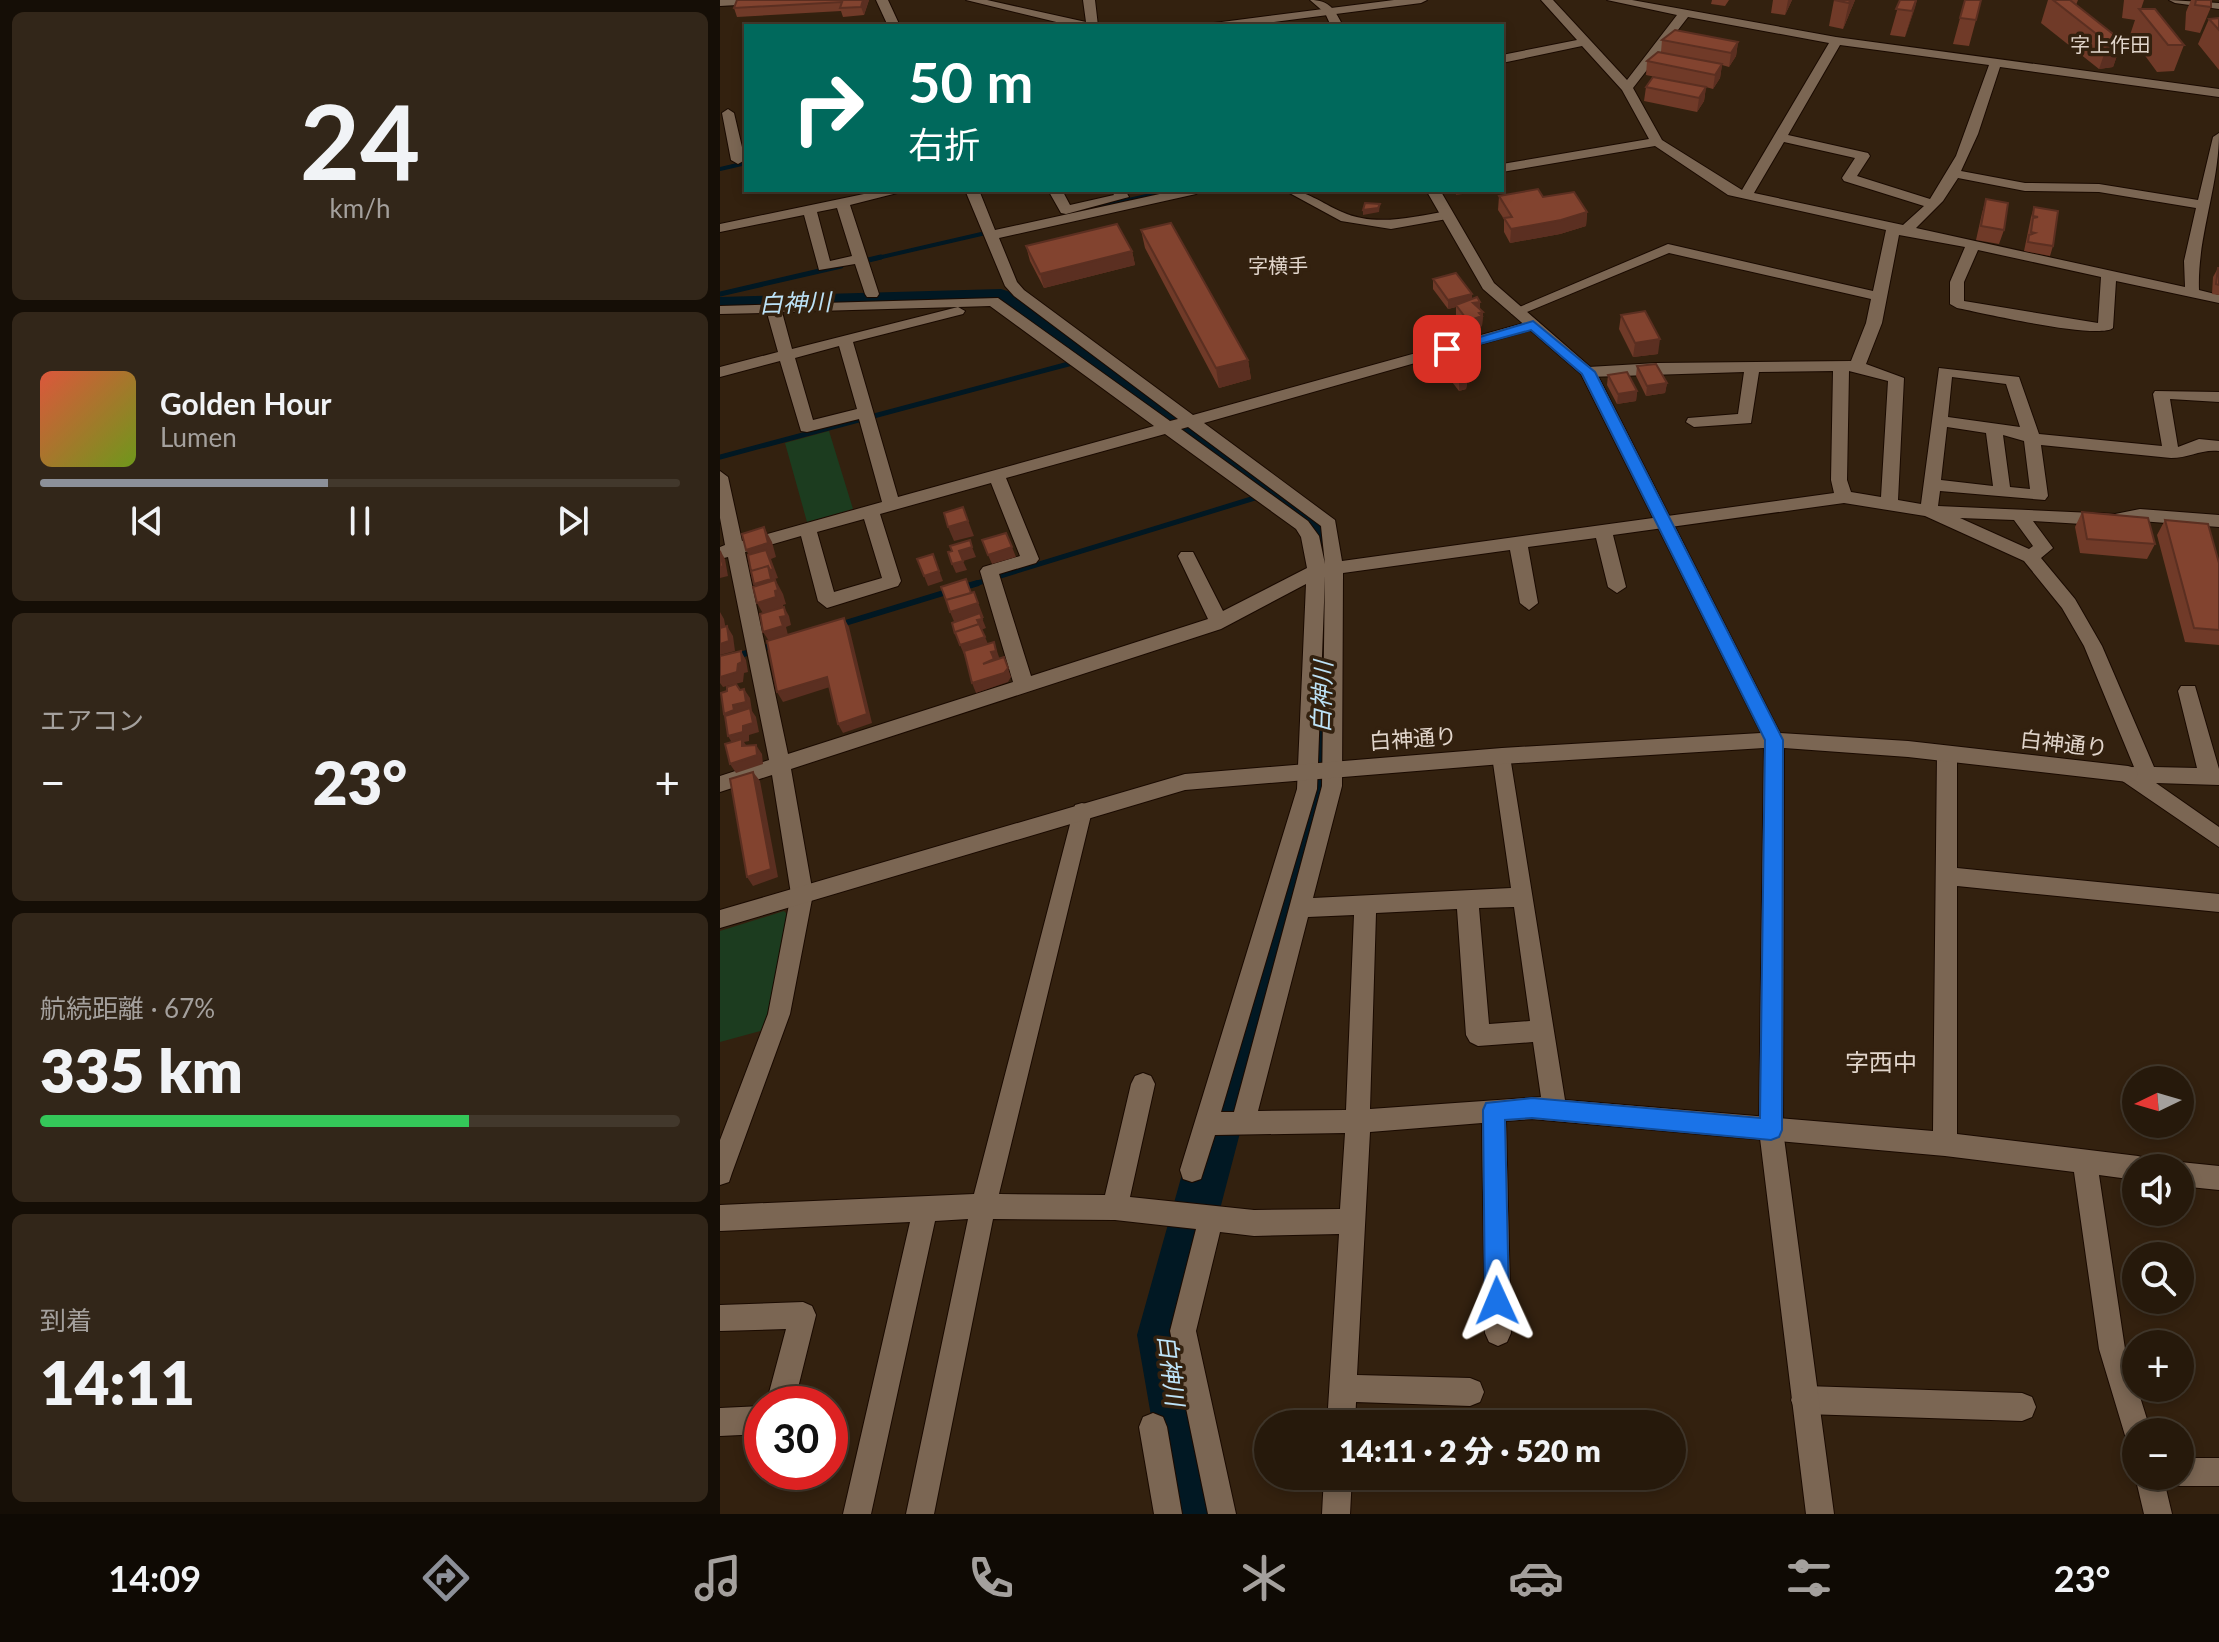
<!DOCTYPE html>
<html lang="ja">
<head>
<meta charset="utf-8">
<style>
	:root { --surface:#26190b; --page:#322619; --text:#f1f3f6; --muted:#a4a09d; --line:#42382c; --accent:#8c9099 }
	body { margin:0; font-family:Lato,"Noto Sans JP",sans-serif; background:var(--page); color:var(--text); height:100vh; display:flex; flex-direction:column; font-size:30px; white-space:nowrap }
	* { box-sizing:border-box; margin:0 }
	p { font-size:26px; color:var(--muted) }
	.icon { flex:none; width:44px; height:44px; fill:none; stroke:currentColor; stroke-width:2; stroke-linecap:round; stroke-linejoin:round }
	.map { position:relative; flex:1; overflow:hidden }
	.details { display:flex; flex-direction:column; gap:12px; padding:12px; background:#150e06; width:720px }
	.details>* { flex:none }
	.hud { position:absolute; left:24px; top:24px; width:760px; height:168px; border-radius:0px; box-shadow:0 4px 12px #0003,0 0 0 2px var(--line); background:#00695c; color:#fff; overflow:hidden }
	.needle { width:52px; rotate:265deg }
	.buttons { position:absolute; left:1402px; top:1066px; display:grid; gap:16px }
	.buttons a { display:grid; place-items:center; width:72px; height:72px; border-radius:50%; background:var(--surface); box-shadow:0 4px 12px #0003,0 0 0 2px var(--line); font-size:40px }
	.speed { position:absolute; left:24px; top:1386px; display:flex; gap:16px; font-size:40px; font-weight:700; text-align:center }
	.speed>* { display:grid; place-content:center; width:104px; height:104px; border-radius:50%; background:var(--surface); box-shadow:0 4px 12px #0003,0 0 0 2px var(--line); line-height:1 }
	.speed .limit { border:12px solid #d22; background:#fff; color:#111 }
	.pin { position:absolute; display:grid; place-items:center; width:68px; height:68px; color:#fff; margin:-34px; border-radius:16px; box-shadow:0 4px 12px #0006 }
	.me { position:absolute; width:88px; margin:-44px; rotate:359deg; stroke-linejoin:round; filter:drop-shadow(0 0 6px #0008) }
	.turn { display:flex; align-items:center; gap:28px; height:168px; padding:0 32px; font-size:36px }
	.turn .icon { width:104px; height:104px; stroke-width:2.5 }
	.turn b { display:block; font-size:56px; line-height:68px }
	.big { font-size:60px; font-weight:800; line-height:1.1 }
	.details .tile { flex:1; display:flex; flex-direction:column; justify-content:center; gap:12px; min-width:0; padding:0 28px; border-radius:12px; background:var(--page) }
	.details .dial { align-items:center; gap:0 }
	.dial b { font-size:104px; line-height:1 }
	.song { display:flex; align-items:center; gap:24px }
	.cover { width:96px; height:96px; border-radius:12px; background:linear-gradient(135deg,hsl(10 70% 55%),hsl(80 70% 35%)) }
	.played { height:8px; border-radius:4px; background:linear-gradient(90deg,var(--accent) 45%,var(--line) 45%) }
	.keys { display:flex; justify-content:space-around; direction:ltr }
	.heat { display:flex; justify-content:space-between; align-items:center; font-size:44px; direction:ltr }
	.charge { height:12px; border-radius:6px; background:linear-gradient(90deg,#34c759 67%,var(--line) 0) }
	.trip { position:absolute; left:534px; top:1410px; width:432px; height:80px; border-radius:40px; background:var(--surface); box-shadow:0 4px 12px #0003,0 0 0 2px var(--line); font-weight:800; line-height:80px; text-align:center }
	.tab-bar { display:flex; height:128px; justify-content:space-around; align-items:center; background:#0f0a04; color:var(--muted) }
	.tab-bar .icon { width:56px; height:56px }
	.tab-bar .on { color:var(--accent) }
	.tab-bar b { font-size:36px; color:var(--text) }
	main { display:flex; flex:1; min-height:0 }
	.map>svg:first-child { display:block }
	.green { fill:#1c3c1f }
	.lines { fill:none; stroke-linecap:round; stroke-linejoin:round }
	.stream-far2 { stroke:#011823; stroke-width:4 }
	.stream-far1 { stroke:#011823; stroke-width:5 }
	.stream { stroke:#011823; stroke-width:6 }
	.river { fill:#011823; fill-rule:evenodd }
	.minor-casing { stroke:#1a0a00; stroke-width:2 }
	.tertiary-casing { stroke:#1a0a00; stroke-width:2 }
	.minor { fill:#7b6653; fill-rule:evenodd }
	.tertiary { fill:#7b6653; fill-rule:evenodd }
	.wall { fill:#703a28 }
	.shaded-wall { fill:#5b2f21 }
	.building { fill:#82432f; stroke:#5b2f21; stroke-width:2 }
	.route { fill:#1a73e8; stroke:#114b97; stroke-width:2 }
	.labels { text-anchor:middle; dominant-baseline:central; stroke-width:7; stroke-linejoin:round; paint-order:stroke }
	.far-neighbourhood-label { font-size:20px; fill:#e1d5cb; stroke:#33210f }
	.street-label { font-size:22px; fill:#e1d5cb; stroke:#33210f }
	.water-label { font-size:24px; font-style:italic; fill:#bde3f8; stroke:#33210f }
	.neighbourhood-label { font-size:24px; fill:#e1d5cb; stroke:#33210f }
</style>
</head>
<body>
<main>
<section class="details">
<div class="tile dial"><b>24</b><p>km/h</p></div>
<div class="tile">
<div class="song"><i class="cover"></i><div><b>Golden Hour</b><p>Lumen</p></div></div>
<div class="played"></div>
<div class="keys"><svg class="icon" aria-label="previous" viewBox="0 0 24 24"><path d="M18 5L8 12l10 7zM5 5v14"/></svg><svg class="icon" aria-label="pause" viewBox="0 0 24 24"><path d="M8 5v14M16 5v14"/></svg><svg class="icon" aria-label="next" viewBox="0 0 24 24"><path d="M6 5l10 7-10 7zM19 5v14"/></svg></div>
</div>
<div class="tile"><p>エアコン</p>
<div class="heat"><a>−</a><b class="big">23°</b><a>+</a></div>
</div>
<div class="tile"><p>航続距離 · 67%</p><b class="big">335 km</b><div class="charge"></div></div>
<div class="tile"><p>到着</p><b class="big">14:11</b></div>
</section>
<div class="map">
<svg width="1499" height="1514" viewBox="0 0 1499 1514">
	<rect width="100%" height="100%" fill="#33210f"/>
	<path class="green" d="M109,431L133,509L87,522L65,443Z
		M64,911L68,915L44,1030L0,1042V931Z"/>
	<g class="lines">
		<path class="stream-far2" d="M0,169L26,163
			M347,214L453,190
			M153,259L270,232"/>
		<path class="stream-far1" d="M140,262L161,257
			M0,294L121,266
			M0,457L371,358
			M251,585L551,493"/>
		<path class="stream" d="M241,588L258,583
			M122,624L230,591
			M0,661L54,645"/>
		<path class="river" d="M281,289L309,298L607,516L619,545L622,596L617,799L526,1110L467,1335L502,1514H448L417,1335L480,1110L579,799L588,596L585,545L580,530L289,310L278,305L0,313V297Z"/>
		<defs>
			<path id="minor" d="M0,0H60L54,3L0,6Z
				M156,0H168L180,26H168Z
				M246,0H267L366,22L363,0H375L378,26H353Z
				M674,0H707L701,3L522,26H488L494,23Z
				M821,0H833L907,80L957,15L887,0H912L1116,37L1499,89V97L1280,67L1258,134L1241,171L1305,183L1379,184L1478,200L1493,137L1499,133C1499,187 1477,237 1479,290L1499,295V303L1396,281L1393,328C1378,340 1262,313 1237,308L1230,304V282L1245,247L1179,235L1162,323L1146,364L1184,378L1178,500L1201,504L1219,368L1299,377L1319,434L1442,446L1433,394L1435,391L1499,392V402L1450,399L1458,447L1479,439L1499,441V451C1481,449 1469,458 1451,458L1321,445L1328,496L1325,500L1220,491L1218,506L1395,514L1420,509L1499,515V527L1420,521L1395,526L1313,521L1333,548L1321,558L1355,599L1382,646L1434,767L1477,768L1458,691L1461,686H1475L1499,769V785L1436,783L1499,827V847L1401,780L1398,774L1401,768L1414,767L1364,646L1342,608L1304,561L1205,516L1124,503L893,535L906,587L897,593L888,587L876,538L808,547L818,603L809,610L800,603L790,550L623,573L622,786L593,898L791,888L772,756L775,750H789L845,1100L1213,1131L1217,754L1220,748H1234L1237,754V868L1499,894V912L1237,886V1134L1418,1156L1427,1159L1430,1168H1416V1180L1379,1175L1405,1349L1431,1432H1416V1445L1407,1442L1379,1349L1354,1172L1225,1156L812,1119L786,1121L791,1333L787,1342L778,1346L769,1342L765,1333L762,1123L650,1132L637,1375L750,1378L760,1382L764,1392L760,1402L750,1406L636,1402L635,1424H607L619,1234L534,1236L500,1232L476,1331L516,1514H488L450,1331L476,1229L395,1220L273,1219L214,1514H186L248,1219L215,1221L151,1514H123L190,1222L0,1231V1205L254,1194L355,805L362,803L369,805L372,811L279,1194L385,1195L411,1084L415,1076L423,1073L431,1076L435,1084L410,1197L534,1210L620,1209L625,1133L495,1135L481,1179L472,1182L463,1179L460,1170L577,789L586,584L501,629L71,769L93,894L70,1014L12,1173L9,1182L0,1185V1140L48,1014L71,894L52,775L0,792V776L49,760L8,557L0,559V547L5,545L0,518V471L8,477L22,541L162,502L139,419L87,432L81,431L60,361L0,377V367L58,352L47,313L0,314V306L278,298L450,421L458,419L294,296L285,286L245,190H259L275,230L458,190H483L476,194L279,238L297,282L304,290L473,415L808,322H818L821,325L818,328L484,423L615,520L622,561L1114,493L1111,480L1113,371L1039,372L1031,423L974,427L966,422L968,418L1018,414L1024,372L868,377L860,372L868,367L937,363L1131,361L1146,323L1151,299L949,253L802,314H792L790,311L948,244L1153,291L1166,230L1008,195L935,146L782,172V164L929,139L902,90L862,46L782,63V55L857,40ZM968,17L1109,43L1022,190L942,140L913,88ZM1120,45L1269,65L1236,156L1210,199L1137,176L1150,156L1148,153L1068,135ZM1064,142L1135,158L1122,178L1124,181L1204,206L1183,225L1034,193ZM1238,178L1305,191L1379,192L1476,208L1464,261L1465,287L1196,228L1223,201ZM1258,250L1381,277L1378,323L1244,301V282ZM270,306L434,426L178,497L133,342L243,314L245,311L238,307ZM238,307L72,349L62,312ZM119,346L137,409L93,420L75,358ZM1129,371L1168,381L1161,497L1131,492L1127,480ZM1232,377L1286,384L1300,427L1228,417ZM468,427L601,526L605,564L599,536L588,521L461,429ZM1227,427L1266,433L1273,486L1221,480ZM445,434L576,529L581,537L587,568L503,611L473,552H461L458,556L488,619L311,676L279,574L316,563L319,559L286,478ZM1283,435L1304,441L1310,489L1290,487ZM271,483L300,556L263,567L260,571L293,682L68,754L25,552L81,536L98,601L107,608L178,586L181,581L160,514ZM1240,518L1294,520L1313,546L1309,549ZM144,519L162,578L114,592L97,532ZM605,576L602,786L514,1112H501L597,789ZM794,907L810,1021L769,1024L759,908ZM737,909L746,1035L750,1042L758,1046L813,1042L821,1097L650,1109L656,913ZM634,915L626,1110L538,1111L588,917Z
				M1449,0L1499,3V9L1455,3Z
				M8,109L14,113L25,160L18,164L11,160L2,113Z
				M163,190H189L130,205L159,294L157,297H147L145,294L135,264L99,270L84,215L0,232V224ZM117,208L132,256L110,261L97,212Z
				M328,190H342L350,205L394,195L391,190H405L409,197L346,214L341,213Z
				M564,190C587,190 601,203 622,212C655,227 693,217 727,211L734,215L727,219L671,229L621,221Z
				M1460,1162L1499,1166V1190L1460,1186V1168H1450Z
				M83,1302L92,1306L96,1315L74,1404H46L66,1329L0,1331V1305Z
				M1085,1386L1302,1393L1312,1397L1316,1407L1312,1417L1302,1421L1085,1414L1075,1410L1071,1400L1075,1390Z
				M42,1406V1434L0,1436V1408Z
				M433,1413L443,1417L447,1427L462,1514H434L419,1427L423,1417Z
				M1460,1458H1499V1486H1460L1450,1482L1448,1476H1460Z
				M1416,1473V1476H1443L1452,1514H1424L1415,1476Z
				M604,1476H632L630,1514H602Z"/>
			<path id="tertiary" d="M590,0C610,0 615,10 623,26H611L605,13Z
				M706,190H720L774,283L876,372L1060,733L1188,741L1408,766L1415,768L1418,774L1415,780L1408,782L1188,757L1064,748L1063,1130L1114,1514H1086L1039,1130L1044,748L782,764L465,790L0,928V910L465,774L782,748L1041,733L861,374L763,289Z"/>
		</defs>
		<use href="#minor" class="minor-casing"/>
		<use href="#tertiary" class="tertiary-casing"/>
		<use href="#minor" class="minor"/>
		<use href="#tertiary" class="tertiary"/>
	</g>
	<path class="wall" d="M149,0L144,15L123,17L121,11L17,17L14,8Z
		M992,0H1009L1005,6L991,4Z
		M1053,0H1072L1065,15L1051,13Z
		M1114,0H1135L1123,29L1109,26Z
		M1180,0H1197L1185,37L1170,35Z
		M1245,0L1256,20L1249,46L1233,44Z
		M1328,0H1358L1356,5L1402,41L1393,67L1379,69L1321,23Z
		M1404,0H1424L1421,9L1464,45L1454,71L1437,72L1410,35L1415,20L1402,18Z
		M1471,0H1491V7L1480,33L1465,30L1466,12Z
		M1499,18V70L1478,44L1489,19Z
		M942,40L1018,42L1016,56L1009,67L1002,65L1000,78L993,89L986,87L984,101L977,112L924,101L926,87L945,79L926,75L927,61L941,52Z
		M779,196L823,197L867,212L866,226L840,234L790,243L784,232V219L778,210Z
		M1266,199L1284,230L1279,244L1256,240L1262,213Z
		M1314,207L1333,246L1330,256L1304,251L1311,217Z
		M421,230L528,360L531,379L499,388L425,248Z
		M306,246L412,251L415,265L324,288L310,261Z
		M1498,268H1499V295L1492,294L1493,277Z
		M713,279L752,299L763,312L762,326L748,331L736,315V307L728,309L713,289Z
		M901,315L938,354L913,357L899,329Z
		M712,346L742,350L751,362V371L749,372L746,389L739,391L712,356Z
		M917,366L947,383L945,393L926,396L916,376Z
		M888,375L917,391L916,401L897,404L887,385Z
		M1362,512L1435,544L1427,559L1360,553L1355,527Z
		M1445,520L1499,563V645L1465,642L1437,535Z"/>
	<path class="shaded-wall" d="M143,0H149L144,15L141,7Z
		M1068,0H1072L1065,15Z
		M1130,0H1135L1123,29L1129,3Z
		M1196,0H1197L1195,8L1185,37Z
		M1402,41L1393,67L1379,69L1388,43Z
		M1018,42L1016,56L1009,67L1011,53Z
		M1002,64L1000,78L993,89L995,75Z
		M986,87L984,101L977,112L979,98Z
		M736,190H755V192L736,195Z
		M660,204L659,212L643,215V210Z
		M867,212L866,226L840,234L790,243L791,229Z
		M412,251L415,265L324,288L320,274Z
		M752,294V303L736,305V307L728,309V300Z
		M760,302V311L753,303Z
		M763,312L762,326L748,331V321Z
		M940,339L938,354L913,357L915,343Z
		M528,360L531,379L499,388L496,368Z
		M751,362V371L749,372L746,389L739,391V381L745,364Z
		M947,383L945,393L926,396L927,386Z
		M917,391L916,401L897,404L898,394Z
		M243,507L254,536L234,541L228,527Z
		M44,527L52,542L56,557L51,559L58,578L55,579L63,594L66,604L63,605L64,612L45,617L37,603L42,598L34,584V564L26,550Z
		M252,547L256,557L243,561L239,551Z
		M292,547L296,557L272,564L268,555Z
		M0,550L5,559L8,576L0,578Z
		M213,554L223,581L208,586L204,576Z
		M243,561L247,570L236,573L232,564Z
		M254,592L264,618H262L266,628L261,630L257,620L236,626L230,612Z
		M64,607L69,616L71,625L66,627L68,635L49,641L43,632L60,617Z
		M0,612L4,619L6,630L0,632Z
		M124,618L129,627L152,723L123,733L118,724Z
		M7,626L13,636L15,651L0,655V644Z
		M265,637L271,651L246,659L240,645Z
		M274,642L280,660L275,662L271,652Z
		M21,651L26,660L28,672L24,673L23,682L3,687L0,683V677L18,664Z
		M288,668L291,677L288,682L256,693L252,683Z
		M107,677L113,686L63,702L57,692Z
		M24,689L30,698L32,711L36,717L39,732L29,735V741L24,742L28,748L14,746L8,736L10,723L4,714L13,705Z
		M36,745L42,754L43,764L16,773L10,764Z
		M33,772L40,781L58,877L33,886L27,877Z"/>
	<path class="building" d="M17,0H143L141,7L120,8L122,2L14,8Z
		M1114,0H1130L1129,3Z
		M1180,0H1196L1192,11L1176,9Z
		M1245,0H1261L1256,20L1240,18Z
		M1333,0H1350L1402,41L1388,43Z
		M1476,0H1491V7L1475,5Z
		M1419,9H1435L1464,45H1448Z
		M1499,18V30L1489,19Z
		M955,30L1018,42L1011,53L942,40Z
		M938,52L1002,64L995,75L927,61Z
		M933,77L986,87L979,98L926,87Z
		M818,189L823,197L854,192L867,212L841,220L791,229L784,218L792,217L779,196Z
		M1266,199L1288,203L1284,230L1261,226Z
		M645,203L660,204L658,208L643,210Z
		M1314,207L1338,211L1333,246L1308,242L1309,235L1315,233L1311,232L1313,218L1318,217L1313,216Z
		M451,223L528,360L496,368L421,230Z
		M397,224L412,251L320,274L306,246Z
		M1498,268H1499V285L1496,284Z
		M736,273L752,294L728,300L713,279Z
		M757,297L760,302L753,303L763,312L759,313L762,316L748,321L736,305Z
		M925,311L940,339L915,343L901,315Z
		M735,340L742,346L739,347L751,362L745,364L749,368L746,379L739,381L712,346Z
		M936,364L947,383L927,386L917,366Z
		M907,372L917,391L898,394L888,375Z
		M243,507L248,521L228,527L224,513Z
		M1362,512L1428,518L1435,544L1367,539Z
		M1445,520L1488,524L1499,563V630L1474,628Z
		M44,527L48,543L26,550L22,534Z
		M286,533L292,547L268,555L262,540Z
		M250,540L252,547L239,551L243,561L232,564L228,552L232,551L230,546Z
		M46,550L53,569L50,570L48,566L31,571L28,555Z
		M0,551L3,566L0,567Z
		M213,554L219,571L204,576L197,559Z
		M48,566L51,579L34,584L31,571Z
		M246,579L251,593L226,600L221,587Z
		M55,580L58,590L55,591L56,597L37,603L33,587Z
		M254,592L258,603L230,612L226,600Z
		M64,607L66,616L60,617L63,626L43,632L40,614Z
		M260,613L262,619L257,620L259,624L235,632V634L232,623Z
		M124,618L147,714L118,724L107,677L57,692L47,641Z
		M259,624L265,637L240,645L235,632Z
		M7,626L9,641L0,644V628Z
		M274,642L276,651L271,652L274,659L263,664L284,657L288,668L284,673L252,683L244,651Z
		M21,651L22,662L18,664L17,672L0,677V656Z
		M16,684L20,690L24,689L26,702L13,705L14,710L4,714L1,693L7,691V687Z
		M30,708L33,723L23,726V732L8,736L5,716Z
		M22,739V746L36,745L37,755L10,764L5,744Z
		M33,772L51,869L27,877L10,779Z"/>
	<path class="route" d="M813,321L875,372L1063,740L1062,1130L1059,1137L1051,1140L812,1118L785,1120L789,1301L786,1310L777,1313L769,1310L765,1301L763,1110L766,1103L812,1098L1040,1118L1045,740L862,374L811,330L727,353L720,349Z"/>
	<g class="labels">
		<g class="far-neighbourhood-label">
			<text x="1390" y="44">字上作田</text>
			<text x="558" y="265">字横手</text>
		</g>
		<g class="street-label">
			<text transform="translate(693 738) rotate(-4)">白神通り</text>
			<text transform="translate(1344 743) rotate(6)">白神通り</text>
		</g>
		<g class="water-label">
			<text transform="translate(75 302) rotate(-2)">白神川</text>
			<text transform="translate(601 697) rotate(-88)">白神川</text>
			<text transform="translate(452 1370) rotate(83)">白神川</text>
		</g>
		<g class="neighbourhood-label">
			<text x="1161" y="1061">字西中</text>
		</g>
	</g>
</svg>
<div class="buttons">
<a><svg class="needle" viewBox="-14 -14 28 28"><path d="M0-13l5 13h-10z" fill="#e53935"/><path d="M0 13l5-13h-10z" fill="#a4a09d"/></svg></a>
<a><svg class="icon" aria-label="sound" viewBox="0 0 24 24"><path d="M4 9h4l5-4v14l-5-4H4zM17 9q2 3 0 6"/></svg></a>
<a><svg class="icon" aria-label="search" viewBox="0 0 24 24"><circle cx="10" cy="10" r="6"/><path d="M15 15l6 6"/></svg></a>
<a>+</a>
<a>−</a>
</div>
<div class="speed"><div class="limit">30</div></div>
<div class="pin" style="left:727px;top:349px;background:#d93025"><svg class="icon" aria-label="arrive" viewBox="0 0 24 24"><path d="M6 21V4h12l-3 4 3 4H6"/></svg></div>
<svg class="me" style="left:777px;top:1301px" viewBox="-20 -20 40 40"><path d="M0-17L14 15 0 8-14 15z" fill="#1a73e8" stroke="#fff" stroke-width="4"/></svg>
<div class="trip">14:11 · 2 分 · 520 m</div>
<div class="hud">
<div class="turn"><svg class="icon" aria-label="right" viewBox="0 0 24 24"><path d="M7 20v-9h11M14 6l5 5-5 5"/></svg><div><b>50 m</b>右折</div></div>
</div>
</div>
</main>
<nav class="tab-bar">
<b>14:09</b>
<svg class="icon on" aria-label="directions" viewBox="0 0 24 24"><path d="M12 3l9 9-9 9-9-9zM9 14v-3h6M13 9l2 2-2 2"/></svg>
<svg class="icon" aria-label="music" viewBox="0 0 24 24"><path d="M9 18V5l10-2v13"/><circle cx="6" cy="18" r="3"/><circle cx="16" cy="16" r="3"/></svg>
<svg class="icon" aria-label="phone" viewBox="0 0 24 24"><path d="M5 4h4l2 5-3 2q2 4 5 5l2-3 5 2v4C11 20 4 13 5 4z"/></svg>
<svg class="icon" aria-label="climate" viewBox="0 0 24 24"><path d="M12 3v18M4 7l16 10M4 17L20 7"/></svg>
<svg class="icon" aria-label="car" viewBox="0 0 24 24"><path d="M5 17H2v-5l4-1 3-4h7l3 4 3 1v5h-3M9 17h6M6 11h13"/><circle cx="7" cy="17" r="2"/><circle cx="17" cy="17" r="2"/></svg>
<svg class="icon" aria-label="filters" viewBox="0 0 24 24"><path d="M4 7h16M4 17h16"/><circle cx="9" cy="7" r="2"/><circle cx="15" cy="17" r="2"/></svg>
<b>23°</b>
</nav>
</body>
</html>
